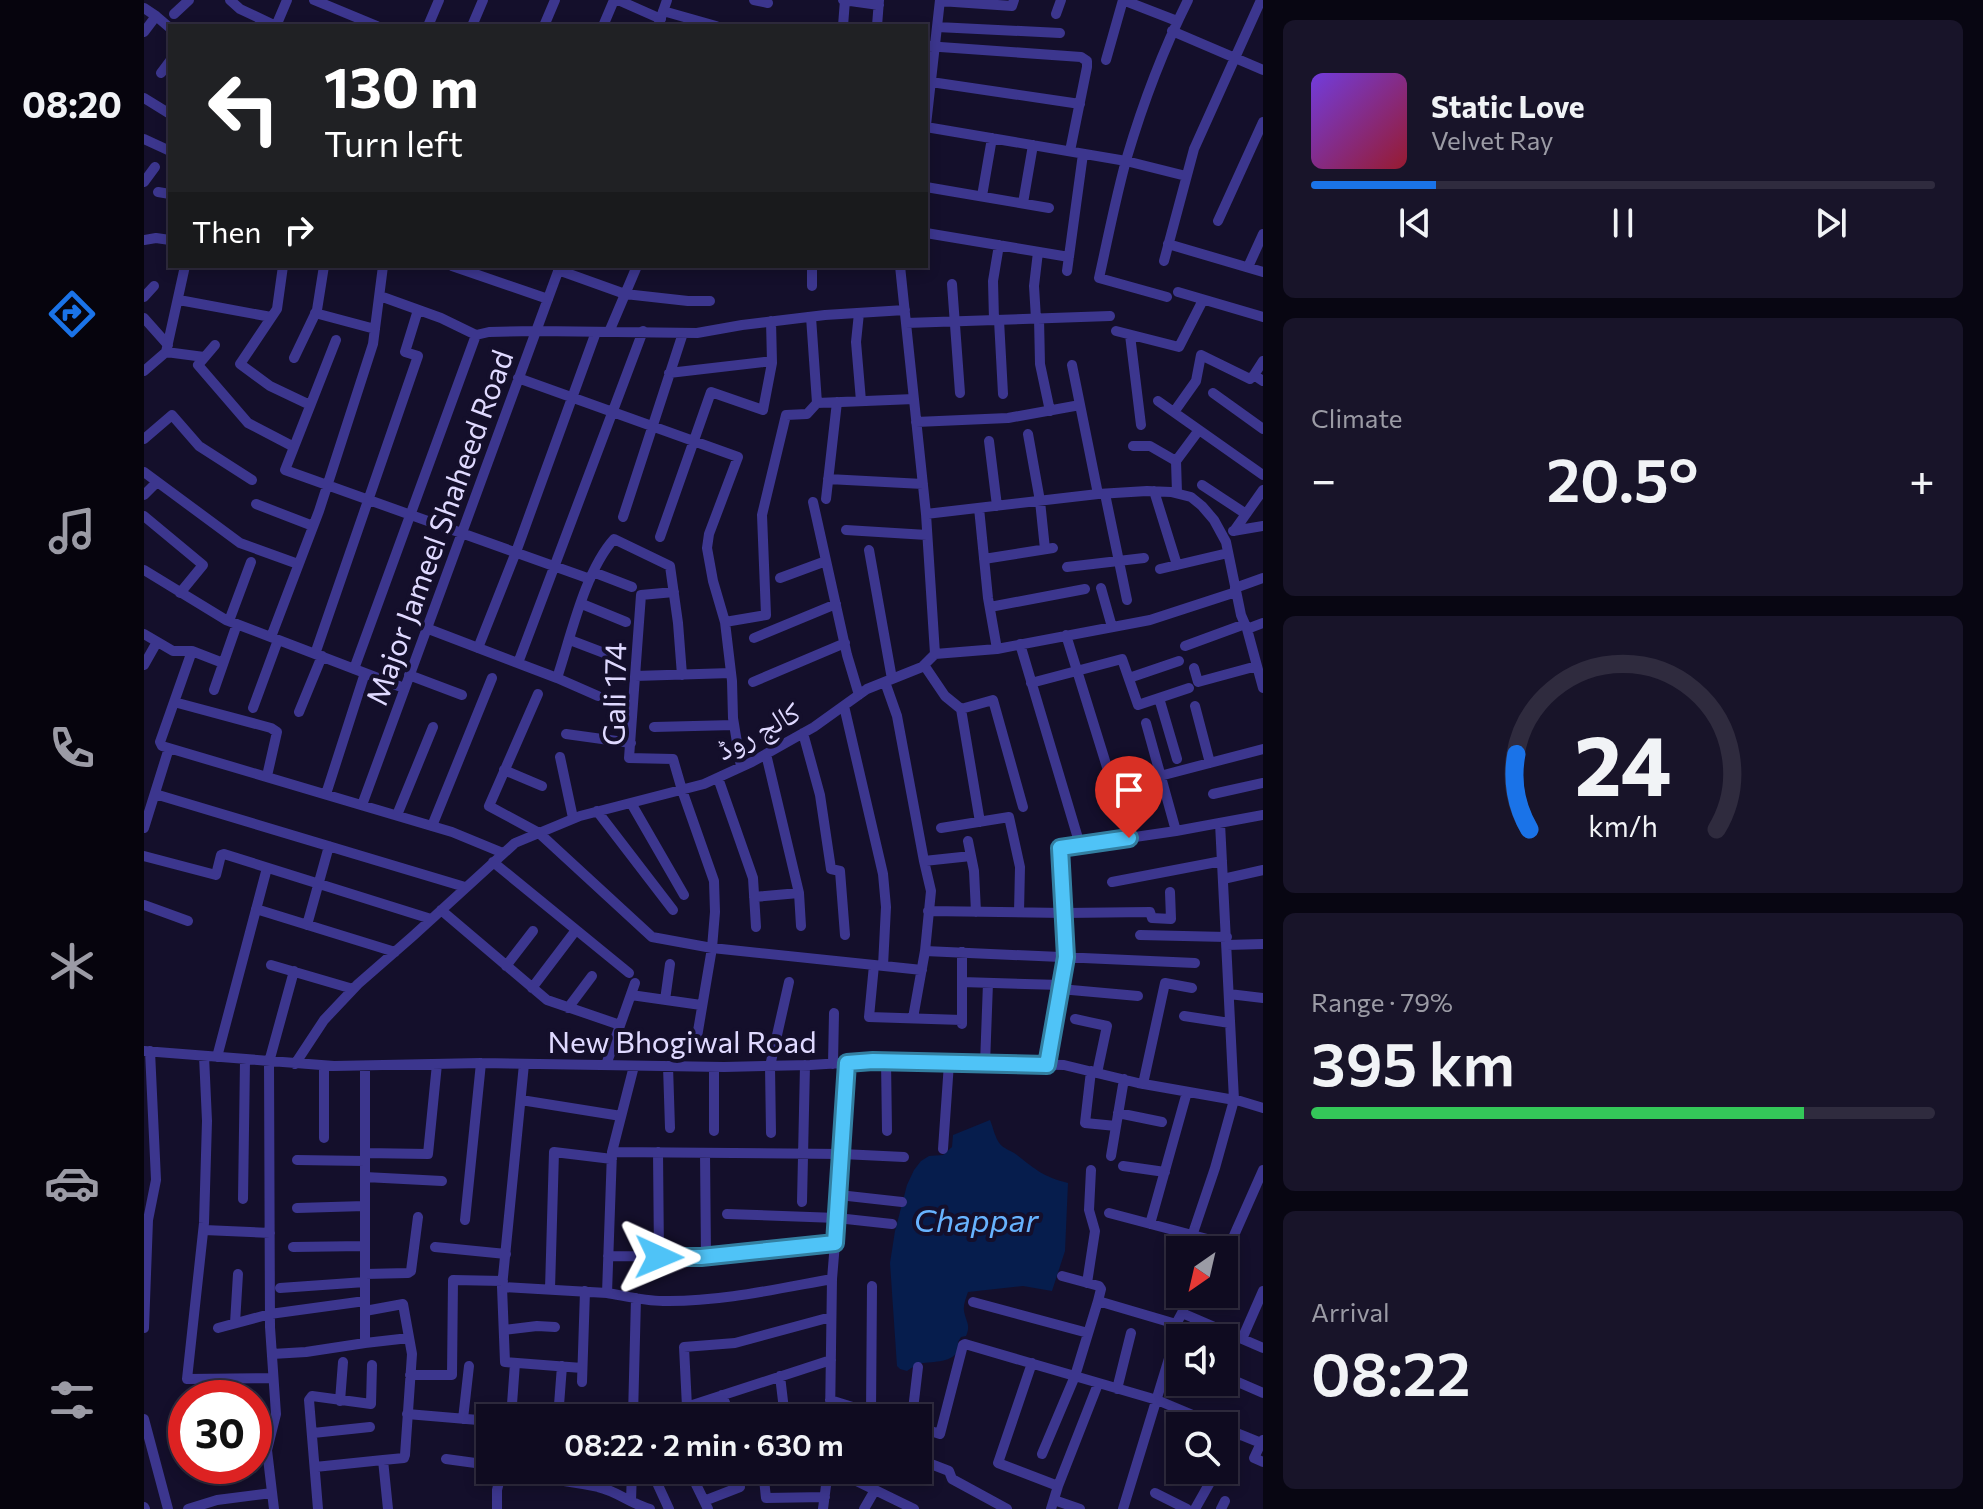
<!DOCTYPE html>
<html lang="en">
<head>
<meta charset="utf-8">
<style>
	:root { --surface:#0f0b20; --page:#181429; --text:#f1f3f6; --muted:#9b9ba5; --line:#2f2b3e; --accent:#1a73e8 }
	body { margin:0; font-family:Commissioner,"Noto Naskh Arabic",sans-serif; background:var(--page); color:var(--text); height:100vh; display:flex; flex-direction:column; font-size:30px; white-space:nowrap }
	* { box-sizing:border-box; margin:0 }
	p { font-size:26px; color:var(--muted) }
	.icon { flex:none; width:44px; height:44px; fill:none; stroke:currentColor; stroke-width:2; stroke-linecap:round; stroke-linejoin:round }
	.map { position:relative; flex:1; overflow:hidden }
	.drawer { display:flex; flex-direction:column; gap:20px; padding:20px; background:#080612; width:720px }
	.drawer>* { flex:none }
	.banner { position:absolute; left:24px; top:24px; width:760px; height:244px; border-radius:0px; box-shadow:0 4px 12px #0003,0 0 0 2px var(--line); background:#202124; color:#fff; overflow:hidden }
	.needle { width:52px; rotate:214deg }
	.buttons { position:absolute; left:1022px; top:1236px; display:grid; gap:16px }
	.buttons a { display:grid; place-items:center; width:72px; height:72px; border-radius:0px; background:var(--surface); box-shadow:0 4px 12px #0003,0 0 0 2px var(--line); font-size:40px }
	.speed { position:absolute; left:24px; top:1380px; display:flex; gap:16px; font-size:40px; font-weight:700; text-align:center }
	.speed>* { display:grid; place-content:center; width:104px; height:104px; border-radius:50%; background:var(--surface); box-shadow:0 4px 12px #0003,0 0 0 2px var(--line); line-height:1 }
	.speed .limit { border:12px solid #d22; background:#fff; color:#111 }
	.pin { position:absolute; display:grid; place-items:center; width:68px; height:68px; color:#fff; margin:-82px -34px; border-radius:50% 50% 50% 0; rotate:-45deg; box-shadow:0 0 8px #0007 }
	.pin .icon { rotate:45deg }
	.me { position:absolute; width:88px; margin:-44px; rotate:91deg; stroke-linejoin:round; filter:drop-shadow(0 0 6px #0008) }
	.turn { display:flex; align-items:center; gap:28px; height:168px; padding:0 24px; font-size:36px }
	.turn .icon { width:104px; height:104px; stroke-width:2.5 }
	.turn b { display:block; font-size:56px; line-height:68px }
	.then { display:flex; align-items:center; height:76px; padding:0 24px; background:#0003; gap:16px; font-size:30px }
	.big { font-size:60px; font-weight:600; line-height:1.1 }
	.drawer .widget { flex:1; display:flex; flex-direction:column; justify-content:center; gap:12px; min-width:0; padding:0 28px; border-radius:12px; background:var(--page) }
	.drawer .dial { align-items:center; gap:0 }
	.dial svg { height:208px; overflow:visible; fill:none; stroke:var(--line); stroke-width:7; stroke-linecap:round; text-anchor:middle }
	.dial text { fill:var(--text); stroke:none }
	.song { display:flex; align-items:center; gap:24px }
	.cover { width:96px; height:96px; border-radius:12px; background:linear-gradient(135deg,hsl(260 70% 55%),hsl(350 70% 35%)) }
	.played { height:8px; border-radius:4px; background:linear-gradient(90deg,var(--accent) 20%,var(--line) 20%) }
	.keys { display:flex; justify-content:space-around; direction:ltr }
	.heat { display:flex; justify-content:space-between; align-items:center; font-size:44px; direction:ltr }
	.charge { height:12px; border-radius:6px; background:linear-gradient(90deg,#34c759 79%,var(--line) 0) }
	.trip { position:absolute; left:332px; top:1404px; width:456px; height:80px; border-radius:0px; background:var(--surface); box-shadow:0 4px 12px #0003,0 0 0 2px var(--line); font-weight:600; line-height:80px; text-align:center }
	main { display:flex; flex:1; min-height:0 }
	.tab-bar { display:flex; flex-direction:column; width:144px; justify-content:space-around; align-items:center; background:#06040d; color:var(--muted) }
	.tab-bar .icon { width:56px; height:56px }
	.tab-bar .on { color:var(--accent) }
	.tab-bar b { font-size:36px; color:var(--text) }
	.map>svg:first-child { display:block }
	.water { fill:#061d4d }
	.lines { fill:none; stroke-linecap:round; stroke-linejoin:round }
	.minor { stroke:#3c368e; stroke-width:10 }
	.route-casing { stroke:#337fa1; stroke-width:20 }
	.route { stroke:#4fc3f7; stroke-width:14 }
	.labels { text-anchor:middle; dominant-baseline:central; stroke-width:8; stroke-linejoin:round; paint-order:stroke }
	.street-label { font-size:30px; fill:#dfd9ff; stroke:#140f2b }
	.water-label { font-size:32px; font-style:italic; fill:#67b3ff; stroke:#140f2b }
</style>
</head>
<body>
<main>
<nav class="tab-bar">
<b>08:20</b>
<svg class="icon on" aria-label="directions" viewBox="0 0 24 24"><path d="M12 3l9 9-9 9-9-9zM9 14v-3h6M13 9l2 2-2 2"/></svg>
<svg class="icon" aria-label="music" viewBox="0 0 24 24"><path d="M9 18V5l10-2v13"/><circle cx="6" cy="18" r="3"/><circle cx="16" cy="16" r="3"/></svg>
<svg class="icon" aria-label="phone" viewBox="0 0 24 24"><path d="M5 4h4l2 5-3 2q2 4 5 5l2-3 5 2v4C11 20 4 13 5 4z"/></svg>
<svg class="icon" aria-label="climate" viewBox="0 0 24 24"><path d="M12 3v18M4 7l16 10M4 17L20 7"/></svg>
<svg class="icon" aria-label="car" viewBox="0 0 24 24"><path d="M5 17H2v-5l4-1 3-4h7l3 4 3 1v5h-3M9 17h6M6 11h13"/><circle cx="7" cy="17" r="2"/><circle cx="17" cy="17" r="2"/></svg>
<svg class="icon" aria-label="filters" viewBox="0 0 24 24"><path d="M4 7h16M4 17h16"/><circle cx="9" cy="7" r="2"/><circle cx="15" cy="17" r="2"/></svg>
</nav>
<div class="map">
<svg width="1119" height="1509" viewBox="0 0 1119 1509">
	<rect width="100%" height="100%" fill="#140f2b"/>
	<path class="water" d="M846,1120C849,1127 851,1138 856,1144C860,1149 868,1151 873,1155C892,1170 900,1177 924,1183L921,1251L908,1291L879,1286L824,1292C822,1298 819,1305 820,1311C822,1322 827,1325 822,1336L817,1337L814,1342L817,1347C807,1365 792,1360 775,1364C774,1364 764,1370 763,1371L756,1369L753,1366L746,1263L751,1231L763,1185L770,1170L777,1161L785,1156L799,1155L808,1147L809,1135Z"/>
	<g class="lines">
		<path class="minor" d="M86,0L96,9L132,26
			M170,0L233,26
			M474,0L517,19
			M610,0L624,3
			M699,0L735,5
			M979,0L1033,21
			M796,1L868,6L870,0
			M0,8L12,16
			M519,11L572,26
			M30,14L45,0
			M912,14L917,0
			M132,26L143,0
			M284,26L295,0
			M328,26L339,0
			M400,26L411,0
			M459,26L470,0
			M514,26L523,0
			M699,26L701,0
			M733,26L735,0
			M793,27L916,33
			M1028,31L1119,70
			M0,32L12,16L26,28
			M782,46L937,57L943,61V67L926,151
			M962,60L979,0
			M17,73L26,61
			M787,82L936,104
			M0,98L26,114
			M782,125L796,0
			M782,127L982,161L1042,176
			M0,139L26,151
			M0,182L11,167
			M782,187L905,208
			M14,192L26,194
			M838,196L848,138
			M879,203L889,145
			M1074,221L1119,122
			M782,233L925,257
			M0,240L12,238L26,240
			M1024,244L1119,272
			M1020,261L1050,149L1117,0
			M139,266L133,309L96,364L126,386L166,405
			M308,266L404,299
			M668,266V286
			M1104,267L1119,234
			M414,270L481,294L544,301H566
			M923,271L939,154
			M808,284L816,393
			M1034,292L1119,317
			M236,296L297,318L332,335
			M0,297L10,286
			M1023,297L955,278C964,238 972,196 983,157C999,103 1019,50 1044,0
			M35,300L127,317
			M171,313L231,329
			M715,313L712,342L717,401
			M0,318L24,345
			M895,318L896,364L906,411
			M892,319L890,286L894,252
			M850,320L849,281L855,245
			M855,320L859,394
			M762,323L966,316
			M972,331L1035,347L1059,300
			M465,332L493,266
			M986,335L997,425
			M192,340L141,470L446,579
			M71,345L54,365L104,423L150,447
			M22,352L60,357
			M150,358L173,310L180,266
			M928,365L954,494
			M0,371L22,352L41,266
			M525,373L628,361
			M1110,375L1119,361
			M374,378L594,457L565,534L563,548L569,581L581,622L588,681L589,718L597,767
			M1069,393L1119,429
			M1014,401L1119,475
			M673,403L770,399
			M1030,412L1052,381L1057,355L1106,379L1110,375L1119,381
			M772,422L864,418L936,405
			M884,434L896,501L901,549
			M0,439L28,415L55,446L108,480
			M845,441L853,506
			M989,446H1006L1032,461
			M0,472L96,543L154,564
			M684,479L779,484
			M1058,485L1102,514
			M1010,491L1033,565
			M1033,493L1032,461L1055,430
			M961,494L983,600
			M0,495L13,482
			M682,499L693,402
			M669,502L703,655L715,695
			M112,504L169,526
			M835,508L844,598L853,649L1006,620L1092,592
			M782,514L954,494L1003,491L1027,492L1047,497L1058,506L1070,520L1082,542L1097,615L1103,629L1119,688
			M0,516L59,565L36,593
			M479,517L539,333
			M702,530L783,535
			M1089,531L1119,526
			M1090,531L1119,490
			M516,537L567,392L619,410L628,363L627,321
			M725,550L748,679
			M840,559L909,548
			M923,567L1000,558
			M1016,569L1084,553
			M0,570L82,620L260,688
			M449,572L488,587
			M636,578L682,561
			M957,588L968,627
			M1091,588L1119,578
			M530,592L497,595L485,758L529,759L538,790L570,881L571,912L568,948L553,1037
			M438,604L482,622
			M846,607L941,589
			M85,621L107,562
			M581,622L622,615L618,515L642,415L663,414L673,403L667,317
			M282,628L413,678C427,636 441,571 470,539L526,566L534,623L538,675
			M1103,629L1119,623
			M0,634L29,651H48
			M922,635L985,838
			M127,637L175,511L229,344L239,266
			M610,638L692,604
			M426,640L468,656
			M876,644L936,845
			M1041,646L1101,624
			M334,648L372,552L452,332
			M171,654L274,356L261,352L274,310
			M791,654L853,649
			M79,663L48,651L16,742L18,746L308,832L359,853
			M374,663L499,331
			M0,665L13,642
			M780,665L801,696L817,709L849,700L879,807
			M1050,668L1054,682L1113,666
			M210,669L332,335L345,332L392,331L553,333L598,325L681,315L761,310
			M265,675L318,695
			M491,676L587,673
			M413,678L454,696
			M985,678L1035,661
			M609,682L701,643
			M741,682L753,716L780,861L827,856
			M887,683L978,659L994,705L1045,688
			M70,690L93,624
			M394,694L345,806L395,833L508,937L568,948L778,970
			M1015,698L1033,759
			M30,702L127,728L133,732L123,776
			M700,706L739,874L742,907L739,966
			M1051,706L1066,763
			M109,708L134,640
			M817,709L836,822
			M155,712L178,656
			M1002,723L1032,831
			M510,727L590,725
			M659,733L676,795L687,869L696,871L701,935
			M422,734L487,743
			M622,754L655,893L657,926
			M416,757L429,818
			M360,770L398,786
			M1016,776L1119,749
			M574,778L609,878L612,927
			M11,794L321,887
			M182,794L220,676
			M1069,794L1119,783
			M487,803L540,895
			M218,805L416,266
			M453,811L529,910
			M253,815L289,727
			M288,826L348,678
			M0,828L25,748
			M797,828L865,817L876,867L875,912
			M824,841L830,871L832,912
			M0,856L72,875L77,855L80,854L287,919
			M349,862L485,973
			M1079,879L1119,870
			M968,882L1078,861
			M610,897L655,893
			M0,905L44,921
			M112,909L251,952
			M297,910L403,1000L476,1025
			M784,911L920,913L1006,912L1008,918L1027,919L1026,892
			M163,925L185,846
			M996,935L1083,937
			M1083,945L1119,944
			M781,951L1051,963
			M818,952V982L917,985
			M127,965L209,989
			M730,965L725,1017L818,1020
			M362,966L389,931
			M388,988L432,930
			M916,989L994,996
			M1085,994L1119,998
			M487,995L557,1005
			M521,1000L526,964
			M424,1008L448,976
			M1040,1016L1086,1023
			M769,1018L781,951L787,891L780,861
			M931,1019L963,1026L953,1073
			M818,1024V982
			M0,1051L190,1066L337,1063L580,1067L666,1065L729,1061L920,1065L994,1083L1096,1101L1119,1108
			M60,1056L63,1121L60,1223L43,1379L129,1378
			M73,1057L123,868
			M742,1061L743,1131
			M151,1064L180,1020L214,984L269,936L371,843L436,816L560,784L608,762L670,727L723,689L778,667L791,654L782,514L756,266
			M380,1064L358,1287L463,1293
			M689,1064L690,1013
			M841,1064L844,983
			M462,1065L491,983
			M903,1065L922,957L916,848L1032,831L1119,815
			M490,1066L468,1152L463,1293C481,1296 500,1301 519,1301C576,1302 632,1289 688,1279
			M524,1066L526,1128
			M947,1071L941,1123L972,1126
			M999,1084L1021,983L1048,988
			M377,1100L477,1116
			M974,1113L1018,1122
			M570,1131V1067
			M627,1133L626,1066L645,982
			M180,1138V1066
			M799,1149L805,1063
			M468,1152L698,1154L760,1157
			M514,1152L515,1257
			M221,1153L284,1154L293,1064
			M561,1153L562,1257
			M967,1156L980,1079
			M153,1160L221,1161
			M979,1166L1021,1172
			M221,1177L298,1181
			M695,1195L758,1202
			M99,1199L101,1060
			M658,1202L661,1065
			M153,1208L221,1206
			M965,1213L1086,1245
			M583,1214L693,1218L748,1224
			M321,1220L337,1063
			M1006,1224L1043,1092
			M60,1230L126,1233
			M1048,1236L1071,1168L1090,1100L1076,823
			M149,1247L221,1246
			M291,1247L362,1254
			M464,1256L557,1257L691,1243
			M1080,1258L1119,1170
			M221,1274L264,1273L267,1271L274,1217
			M918,1276L955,1286L957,1289L954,1301
			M943,1283L951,1231L945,1210L947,1170
			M358,1287L361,1362L438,1368
			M136,1288L221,1282
			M406,1289L410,1152L468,1159
			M829,1302L944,1333
			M221,1311L259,1304L268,1354L261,1455L260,1458L239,1460
			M1038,1313L1119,1348
			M91,1323L94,1274
			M0,1328L4,1220L12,1180L6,1051
			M74,1328L126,1314L221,1301
			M360,1330L393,1326L411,1327
			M1098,1339L1119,1291
			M221,1343L265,1338
			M128,1354L162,1352L221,1343V1066
			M888,1363L854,1463L914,1486
			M266,1375H308L309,1280L359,1281
			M636,1376L641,1418
			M1080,1376L1119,1393
			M438,1382L441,1291
			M973,1389L987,1333
			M578,1395L587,1418
			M686,1400L744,1418
			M196,1401L199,1362
			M543,1407L540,1347L591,1343L687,1317
			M489,1411H530L687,1360
			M727,1413L728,1286
			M263,1414L346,1421
			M489,1416L492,1298
			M367,1418L371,1363
			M414,1418L418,1366
			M686,1418L688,1279L695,1195L703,1063
			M768,1418L774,1367
			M0,1419L24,1509
			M319,1419L325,1366
			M774,1427L796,1434L819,1345L821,1344L1013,1400L1075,1426
			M1080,1428L1117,1443L1119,1440
			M169,1433L226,1427
			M1117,1443L1110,1458L1119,1462
			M1025,1451L1036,1456
			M898,1454L931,1376L954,1301L1032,1324
			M302,1459L346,1465
			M774,1459L805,1471L808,1479L863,1509
			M1080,1459L1094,1434
			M171,1467L239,1460L244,1509
			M368,1470C396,1480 425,1480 454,1487C473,1491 487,1504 506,1509
			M545,1470L564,1509
			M619,1470L622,1498L681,1497
			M690,1470L770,1509
			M508,1472L525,1509
			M1011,1493L1043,1509
			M910,1500L936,1509
			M487,1501L488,1470
			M560,1501L596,1487
			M0,1507L1,1509
			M44,1509L73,1500L128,1493
			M130,1509L123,1450L132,1414L126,1327L125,1062L150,971
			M174,1509L165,1400L168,1396L227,1404L228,1365
			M353,1509V1490L358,1470
			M679,1509L684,1470
			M720,1509L731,1490
			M907,1509L914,1486L954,1384
			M979,1509L1027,1352L1032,1324L1038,1313L1044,1294
			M1051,1509L1073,1470
			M1077,1509L1081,1501"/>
	</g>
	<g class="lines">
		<defs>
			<path id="route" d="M515,1257H557L691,1243L703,1063L729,1061L903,1065L922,957L916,848L985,838"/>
		</defs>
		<use href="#route" class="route-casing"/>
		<use href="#route" class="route"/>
	</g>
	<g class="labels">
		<g class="street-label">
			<text transform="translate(294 527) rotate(-70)">Major Jameel Shaheed Road</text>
			<text transform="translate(469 694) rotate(-89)">Gali 174</text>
			<text transform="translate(613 729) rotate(-28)">کالج روڈ</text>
			<text x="538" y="1040">New Bhogiwal Road</text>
		</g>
		<g class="water-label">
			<text x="832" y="1219">Chappar</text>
		</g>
	</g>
</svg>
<div class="buttons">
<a><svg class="needle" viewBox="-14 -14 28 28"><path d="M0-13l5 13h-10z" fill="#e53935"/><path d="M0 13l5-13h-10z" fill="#9b9ba5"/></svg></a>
<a><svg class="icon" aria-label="sound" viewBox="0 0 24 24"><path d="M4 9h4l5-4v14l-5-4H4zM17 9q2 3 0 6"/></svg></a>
<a><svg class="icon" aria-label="search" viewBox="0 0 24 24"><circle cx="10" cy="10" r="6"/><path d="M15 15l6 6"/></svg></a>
</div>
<div class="speed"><div class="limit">30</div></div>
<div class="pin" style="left:985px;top:838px;background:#d93025"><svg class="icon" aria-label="arrive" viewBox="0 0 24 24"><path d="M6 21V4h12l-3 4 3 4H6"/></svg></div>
<svg class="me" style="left:515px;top:1257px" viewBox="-20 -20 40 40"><path d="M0-17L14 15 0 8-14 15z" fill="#4fc3f7" stroke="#fff" stroke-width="4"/></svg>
<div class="trip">08:22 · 2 min · 630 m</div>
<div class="banner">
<div class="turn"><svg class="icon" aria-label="left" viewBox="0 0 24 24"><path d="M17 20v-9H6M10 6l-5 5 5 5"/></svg><div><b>130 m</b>Turn left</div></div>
<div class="then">Then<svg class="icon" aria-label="right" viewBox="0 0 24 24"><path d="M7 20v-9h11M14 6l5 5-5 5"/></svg></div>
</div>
</div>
<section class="drawer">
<div class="widget">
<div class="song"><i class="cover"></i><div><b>Static Love</b><p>Velvet Ray</p></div></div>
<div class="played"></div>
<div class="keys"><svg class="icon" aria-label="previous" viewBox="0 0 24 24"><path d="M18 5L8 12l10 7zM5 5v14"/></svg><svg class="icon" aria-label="pause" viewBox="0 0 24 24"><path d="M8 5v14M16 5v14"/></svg><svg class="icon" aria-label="next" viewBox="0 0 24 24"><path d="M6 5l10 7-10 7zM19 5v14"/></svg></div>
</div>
<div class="widget"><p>Climate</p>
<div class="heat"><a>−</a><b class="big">20.5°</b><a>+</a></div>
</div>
<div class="widget dial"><svg viewBox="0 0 100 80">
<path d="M14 69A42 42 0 1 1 86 69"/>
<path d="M14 69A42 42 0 0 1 9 40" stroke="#1a73e8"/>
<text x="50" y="56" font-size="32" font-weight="700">24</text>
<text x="50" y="72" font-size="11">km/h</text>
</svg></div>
<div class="widget"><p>Range · 79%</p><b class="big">395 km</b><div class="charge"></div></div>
<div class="widget"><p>Arrival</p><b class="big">08:22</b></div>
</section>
</main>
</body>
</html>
